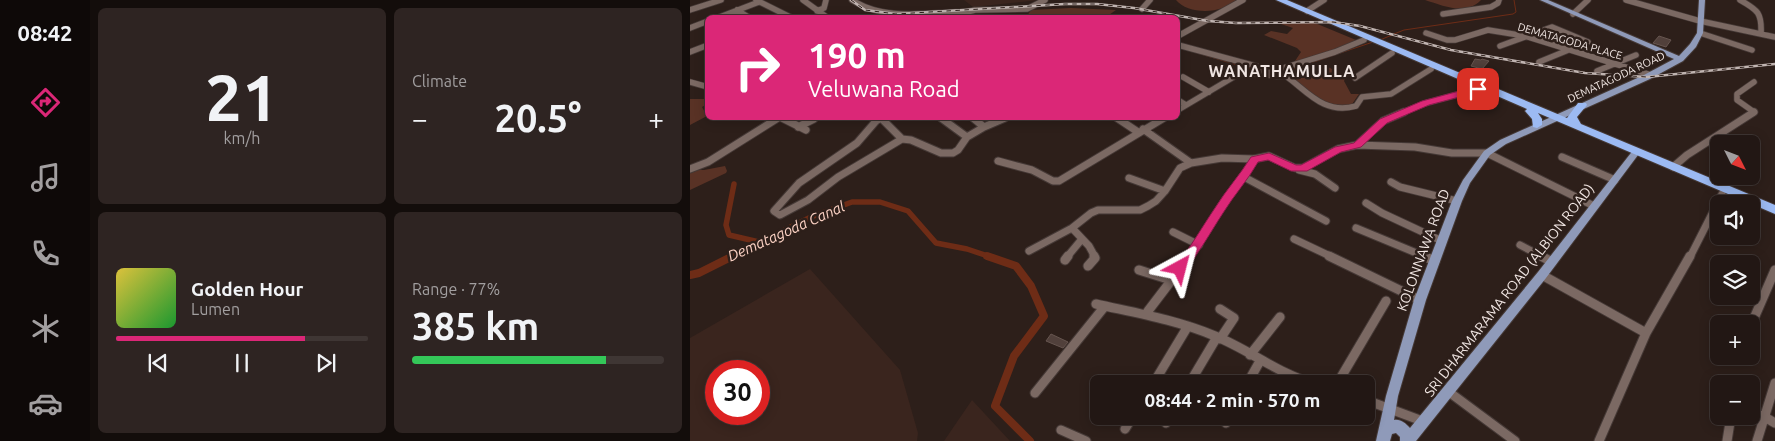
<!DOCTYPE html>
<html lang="en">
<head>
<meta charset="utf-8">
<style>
	:root { --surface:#221714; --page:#2e2422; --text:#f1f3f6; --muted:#a29fa0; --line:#3f3634; --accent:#db2777 }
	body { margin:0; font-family:Ubuntu,sans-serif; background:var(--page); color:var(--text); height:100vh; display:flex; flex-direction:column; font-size:19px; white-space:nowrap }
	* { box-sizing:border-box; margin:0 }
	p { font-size:16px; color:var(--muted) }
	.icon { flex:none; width:28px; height:28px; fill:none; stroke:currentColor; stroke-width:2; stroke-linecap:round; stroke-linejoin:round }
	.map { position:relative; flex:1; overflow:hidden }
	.details { display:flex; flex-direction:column; gap:8px; padding:8px; background:#130d0b; width:600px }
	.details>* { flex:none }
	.guide { position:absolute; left:15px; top:15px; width:475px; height:105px; border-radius:8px; box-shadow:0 2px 12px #0003,0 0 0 1px var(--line); background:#db2777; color:#fff; overflow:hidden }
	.needle { width:32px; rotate:132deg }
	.buttons { position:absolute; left:1020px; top:135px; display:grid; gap:10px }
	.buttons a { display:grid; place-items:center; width:50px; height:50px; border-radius:8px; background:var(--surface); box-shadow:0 2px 12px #0003,0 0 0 1px var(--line); font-size:25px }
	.speed { position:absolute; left:15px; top:360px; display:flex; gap:10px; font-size:25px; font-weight:700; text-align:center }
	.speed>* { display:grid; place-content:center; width:65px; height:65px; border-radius:50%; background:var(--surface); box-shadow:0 2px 12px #0003,0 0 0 1px var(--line); line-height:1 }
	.speed .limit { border:8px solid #d22; background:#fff; color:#111 }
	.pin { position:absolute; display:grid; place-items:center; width:42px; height:42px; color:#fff; margin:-21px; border-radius:10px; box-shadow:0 2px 8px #0006 }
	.me { position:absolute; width:55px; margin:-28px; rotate:38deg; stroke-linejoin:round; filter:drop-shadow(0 0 4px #0008) }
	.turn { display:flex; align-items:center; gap:18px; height:105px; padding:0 20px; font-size:22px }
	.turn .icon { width:65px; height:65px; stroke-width:2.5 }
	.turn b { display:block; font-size:35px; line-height:42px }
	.big { font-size:38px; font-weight:600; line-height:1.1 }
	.details .widget { flex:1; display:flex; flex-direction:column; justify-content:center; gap:8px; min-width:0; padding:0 18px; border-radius:8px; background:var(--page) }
	.details .dial { align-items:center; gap:0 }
	.dial b { font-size:65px; line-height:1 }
	.song { display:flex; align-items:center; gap:15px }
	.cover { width:60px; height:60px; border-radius:8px; background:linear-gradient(135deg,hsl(50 70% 55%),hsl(130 70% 35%)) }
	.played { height:5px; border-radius:2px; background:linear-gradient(90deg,var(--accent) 75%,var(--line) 75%) }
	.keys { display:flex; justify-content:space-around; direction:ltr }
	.heat { display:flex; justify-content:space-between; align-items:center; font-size:28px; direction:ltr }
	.charge { height:8px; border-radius:4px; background:linear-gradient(90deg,#34c759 77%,var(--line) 0) }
	.details .tiles { flex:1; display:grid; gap:8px; grid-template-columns:repeat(2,1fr) }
	.trip { position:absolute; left:400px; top:375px; width:285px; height:50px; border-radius:8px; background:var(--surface); box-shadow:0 2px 12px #0003,0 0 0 1px var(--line); font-weight:600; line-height:50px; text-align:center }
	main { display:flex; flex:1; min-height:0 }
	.tab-bar { display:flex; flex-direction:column; width:90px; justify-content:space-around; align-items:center; background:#0e0908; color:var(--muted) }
	.tab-bar .icon { width:35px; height:35px }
	.tab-bar .on { color:var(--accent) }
	.tab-bar b { font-size:22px; color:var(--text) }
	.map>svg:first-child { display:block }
	.built { fill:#3a251e; fill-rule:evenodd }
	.green { fill:#593225 }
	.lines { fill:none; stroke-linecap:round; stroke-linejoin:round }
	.stream { stroke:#6e2c16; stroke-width:1 }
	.canal-far1 { stroke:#6e2c16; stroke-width:5.5 }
	.canal { stroke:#6e2c16; stroke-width:8 }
	.building { fill:#51403b; stroke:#66554f }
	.minor-far2-casing { stroke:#453936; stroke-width:7 }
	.minor-far1-casing { stroke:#453936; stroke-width:9 }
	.minor-casing { stroke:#453936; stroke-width:11 }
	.major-casing { stroke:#453936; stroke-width:2 }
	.highway-casing { stroke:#453936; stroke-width:2 }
	.minor-far2 { stroke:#7b6963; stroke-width:5.5 }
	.minor-far1 { stroke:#7b6963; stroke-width:7 }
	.minor { stroke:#7b6963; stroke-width:9 }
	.major { fill:#8f9ab9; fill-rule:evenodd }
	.highway { fill:#9cbaf3; fill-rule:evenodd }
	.rail-casing { stroke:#c0b4b1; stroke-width:2.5 }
	.rail { stroke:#2d1f1a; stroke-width:1; stroke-dasharray:4.5; stroke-linecap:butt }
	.route { fill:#db2777; stroke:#8e194d }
	.labels { text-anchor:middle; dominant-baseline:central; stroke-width:5; stroke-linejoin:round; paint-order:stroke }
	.far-street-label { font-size:11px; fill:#f0e5e2; stroke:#2d1f1a }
	.street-label { font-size:14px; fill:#f0e5e2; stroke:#2d1f1a }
	.water-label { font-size:15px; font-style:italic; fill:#fbd1c3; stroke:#2d1f1a }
	.far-district-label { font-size:16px; font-weight:bold; letter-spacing:1px; fill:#f0e5e2; stroke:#2d1f1a }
</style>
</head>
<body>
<main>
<nav class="tab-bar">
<b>08:42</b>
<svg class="icon on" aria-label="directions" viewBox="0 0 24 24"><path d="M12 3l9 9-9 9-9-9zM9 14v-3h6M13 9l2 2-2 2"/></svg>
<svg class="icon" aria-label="music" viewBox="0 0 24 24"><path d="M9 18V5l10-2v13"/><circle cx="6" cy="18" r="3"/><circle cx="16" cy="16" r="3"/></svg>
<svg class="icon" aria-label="phone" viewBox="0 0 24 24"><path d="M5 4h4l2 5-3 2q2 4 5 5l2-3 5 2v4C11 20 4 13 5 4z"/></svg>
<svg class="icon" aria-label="climate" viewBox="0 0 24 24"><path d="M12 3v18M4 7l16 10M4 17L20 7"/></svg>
<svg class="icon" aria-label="car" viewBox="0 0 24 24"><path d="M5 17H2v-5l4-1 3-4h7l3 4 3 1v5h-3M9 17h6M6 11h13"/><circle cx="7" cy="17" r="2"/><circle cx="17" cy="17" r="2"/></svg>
</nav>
<section class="details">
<div class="tiles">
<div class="widget dial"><b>21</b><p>km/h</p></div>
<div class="widget"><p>Climate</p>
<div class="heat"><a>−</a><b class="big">20.5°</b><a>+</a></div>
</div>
<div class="widget">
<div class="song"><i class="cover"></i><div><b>Golden Hour</b><p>Lumen</p></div></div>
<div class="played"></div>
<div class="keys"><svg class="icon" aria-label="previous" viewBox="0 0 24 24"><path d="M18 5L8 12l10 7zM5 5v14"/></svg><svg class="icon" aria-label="pause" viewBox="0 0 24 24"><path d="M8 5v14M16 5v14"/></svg><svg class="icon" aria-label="next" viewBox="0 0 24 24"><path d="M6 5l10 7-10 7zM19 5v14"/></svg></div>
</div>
<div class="widget"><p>Range · 77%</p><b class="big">385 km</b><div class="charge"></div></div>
</div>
</section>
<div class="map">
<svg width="1085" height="441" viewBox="0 0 1085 441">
	<rect width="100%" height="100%" fill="#2d1f1a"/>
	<path class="built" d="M274,0H349L283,7Z
		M120,269L210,370L228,433L227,441H0V338ZM26,371H69V414H26Z
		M282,400L320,441H254Z"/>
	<path class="green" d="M486,0H546C533,14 498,15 486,0Z
		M735,0H791C776,16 754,6 735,0Z
		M381,8L426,10L416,17L337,16L341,10Z
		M617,22L625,23L666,40L662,44L607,62L605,61L611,52L607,48L574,35L581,31L597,34L603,28L588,23Z
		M630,63L656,76L654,81L661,94H669L660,107C631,104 619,96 599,75V72Z
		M0,99H18L17,104L12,107L17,116L0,125Z
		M35,166L37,171L36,173L0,190V170H14Z"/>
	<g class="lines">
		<path class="stream" d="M704,34L714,30L823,14L826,12L824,0
			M690,40L702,35
			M504,52L571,72
			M588,74L683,42"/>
		<path class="canal-far1" d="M44,184L36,225L39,235L69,242
			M40,257L121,217L162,202H190L218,211L246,243L277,249L301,257"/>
		<path class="canal" d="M297,256L326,266L341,286L354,316L324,356L305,406L340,441
			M0,275L9,273L43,256"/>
	</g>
	<path class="building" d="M969,36L981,40L976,47L963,43Z
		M785,59L791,60L792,59L799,61L792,69L781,66Z
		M361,334L378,342L373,348L356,341Z"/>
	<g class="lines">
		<defs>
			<path id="minor-far2" d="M66,0L102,18
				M113,0L138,18
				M162,0C195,22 239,12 277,12
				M936,0L1010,21L1085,37
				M1050,0C1068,10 1072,13 1071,34
				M452,9L460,0
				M0,10L31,0
				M47,10L60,18
				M127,11L134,8L136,0
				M617,11L634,0
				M753,14L801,7L808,3L809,0
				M883,14L898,0
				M27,18L69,2
				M271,18L277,12L285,10L337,9L355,0
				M0,28L18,21
				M736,33L757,40H765L798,30L835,36L961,75
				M1010,33L1062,50
				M488,36L553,0
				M488,45L584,71L645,52L674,40
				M810,46L862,27L898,42L849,62
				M0,52L18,45
				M907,71L946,55
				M493,77L519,92
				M665,78L702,53
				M0,82L18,87
				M488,100L496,105
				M488,110L547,75C563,70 579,77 596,76C618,92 634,115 666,106L672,97L701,94L741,69
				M711,113L736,103L788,89
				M1063,113L1064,112L1047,100V94L1064,82"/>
			<path id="minor-far1" d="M92,118L116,130
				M191,118L186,121L167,143L109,183L84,211L90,215L118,200L148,177L212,139
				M191,118L212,139L221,140L251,153H263L268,150L277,137L294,127
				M251,118L277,137
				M283,118L294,127L315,118
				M427,118L448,132
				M108,127L124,119L119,118
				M453,129L501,163
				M667,145L693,121L714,112
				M872,157L925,180
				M308,161L342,170L363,181H369L474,118
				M983,167L997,155L1064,112
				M0,169L18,162L88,118
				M609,170L625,174L645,188
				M554,177L636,221
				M439,178L475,191
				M701,182L710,187L767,201
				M676,203L692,213L752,241
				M382,228L399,246L405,257
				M666,228L736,257
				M483,232L509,245
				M604,239L642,257
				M830,245L853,257
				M339,251L382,228L401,213L408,210H450L458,206L466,201L475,191L490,168L501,163L532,158L564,159L579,156L605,168H613L648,149L667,145L725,147L762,153H797L904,206
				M377,257L392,239
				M499,257C511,243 518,226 528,211C539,193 554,178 564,159
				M1000,257L1032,194"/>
			<path id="minor" d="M639,256L730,300
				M733,256L745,261
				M851,256L862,262
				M375,260L378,256
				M398,266L405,258L404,256
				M449,270L481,280
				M852,275L956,333
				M406,304C446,313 487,320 525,336C560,350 588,374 625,384
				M530,309L544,318L530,339
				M458,311L500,256
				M1065,316L1085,270
				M560,355L590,317
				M463,384L498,326
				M499,384L527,337
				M557,384L570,361
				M647,384L696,301
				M759,392L825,441
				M345,393L415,306
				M676,400L735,422
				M1061,414L1073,416L1085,423
				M476,423L480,416
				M536,423L540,416
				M435,429L443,416
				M371,430L396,441
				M909,441L956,333L1000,256
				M1037,441L1041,416
				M1067,441L1085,383"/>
			<path id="major" d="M850,0H858L989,56L1000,44L1007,33L1009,0H1015L1013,33L1006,47L993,61L960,79L816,144L800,155L780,183L772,201L736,300L708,396L704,420C711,419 715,423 720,428L848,272L944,149H950L951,151L856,278L726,441H710V437L706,433L702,434L700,441H686L696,396L724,300L762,201L773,180L794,151L810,140L954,75L984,59Z"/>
			<path id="highway" d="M586,0H597L877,118L888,103H896L897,105L887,117L891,124L1085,205V214L848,113L852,119V125L847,128L843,127L842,119L835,111L837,109Z"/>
		</defs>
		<use href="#minor-far2" class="minor-far2-casing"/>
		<use href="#minor-far1" class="minor-far1-casing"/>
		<use href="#minor" class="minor-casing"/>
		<use href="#major" class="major-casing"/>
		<use href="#highway" class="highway-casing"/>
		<use href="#minor-far2" class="minor-far2"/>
		<use href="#minor-far1" class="minor-far1"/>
		<use href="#minor" class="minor"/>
		<use href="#major" class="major"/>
		<use href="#highway" class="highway"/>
		<defs>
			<path id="rail" d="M161,0L175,10L206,14L375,4H407L444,8L518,21L546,23L643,22L670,26L761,50L895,73L957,77L1085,64"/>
		</defs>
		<use href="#rail" class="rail-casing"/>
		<use href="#rail" class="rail"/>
	</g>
	<path class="route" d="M788,86L792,87V91L739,105L697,123L671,147L651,152L617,171H601L578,160L568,162C558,180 544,195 533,213C520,233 509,253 494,272H486L484,268L486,265C501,247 512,227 525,208C536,190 550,175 561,157L579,153L606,165H611L645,147L664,143L690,119L732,101Z"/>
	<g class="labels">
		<g class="far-street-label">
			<text transform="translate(880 41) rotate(16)">DEMATAGODA PLACE</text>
			<text transform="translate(926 77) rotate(-25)">DEMATAGODA ROAD</text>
		</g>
		<g class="street-label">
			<text transform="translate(733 250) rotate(-70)">KOLONNAWA ROAD</text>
			<text transform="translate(819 290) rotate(-52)">SRI DHARMARAMA ROAD (ALBION ROAD)</text>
		</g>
		<g class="water-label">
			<text transform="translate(96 231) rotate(-24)">Dematagoda Canal</text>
		</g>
		<g class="far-district-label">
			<text x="592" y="71">WANATHAMULLA</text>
		</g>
	</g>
</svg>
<div class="buttons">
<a><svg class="needle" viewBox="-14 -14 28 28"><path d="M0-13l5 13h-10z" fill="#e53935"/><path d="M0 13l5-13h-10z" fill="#a29fa0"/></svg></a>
<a><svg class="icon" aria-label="sound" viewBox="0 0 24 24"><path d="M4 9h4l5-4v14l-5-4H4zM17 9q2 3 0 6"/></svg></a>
<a><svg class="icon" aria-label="layers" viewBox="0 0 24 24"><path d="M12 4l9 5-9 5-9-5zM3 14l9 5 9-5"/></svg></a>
<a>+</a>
<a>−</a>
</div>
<div class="speed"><div class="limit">30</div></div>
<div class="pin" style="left:788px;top:89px;background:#d93025"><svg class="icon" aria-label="arrive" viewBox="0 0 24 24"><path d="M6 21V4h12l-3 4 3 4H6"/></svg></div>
<svg class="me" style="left:490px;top:268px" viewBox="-20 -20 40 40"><path d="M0-17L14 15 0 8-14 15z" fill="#db2777" stroke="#fff" stroke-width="4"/></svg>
<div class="trip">08:44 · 2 min · 570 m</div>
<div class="guide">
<div class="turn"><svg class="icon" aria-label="right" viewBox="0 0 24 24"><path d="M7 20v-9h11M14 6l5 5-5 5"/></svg><div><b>190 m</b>Veluwana Road</div></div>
</div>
</div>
</main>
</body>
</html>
